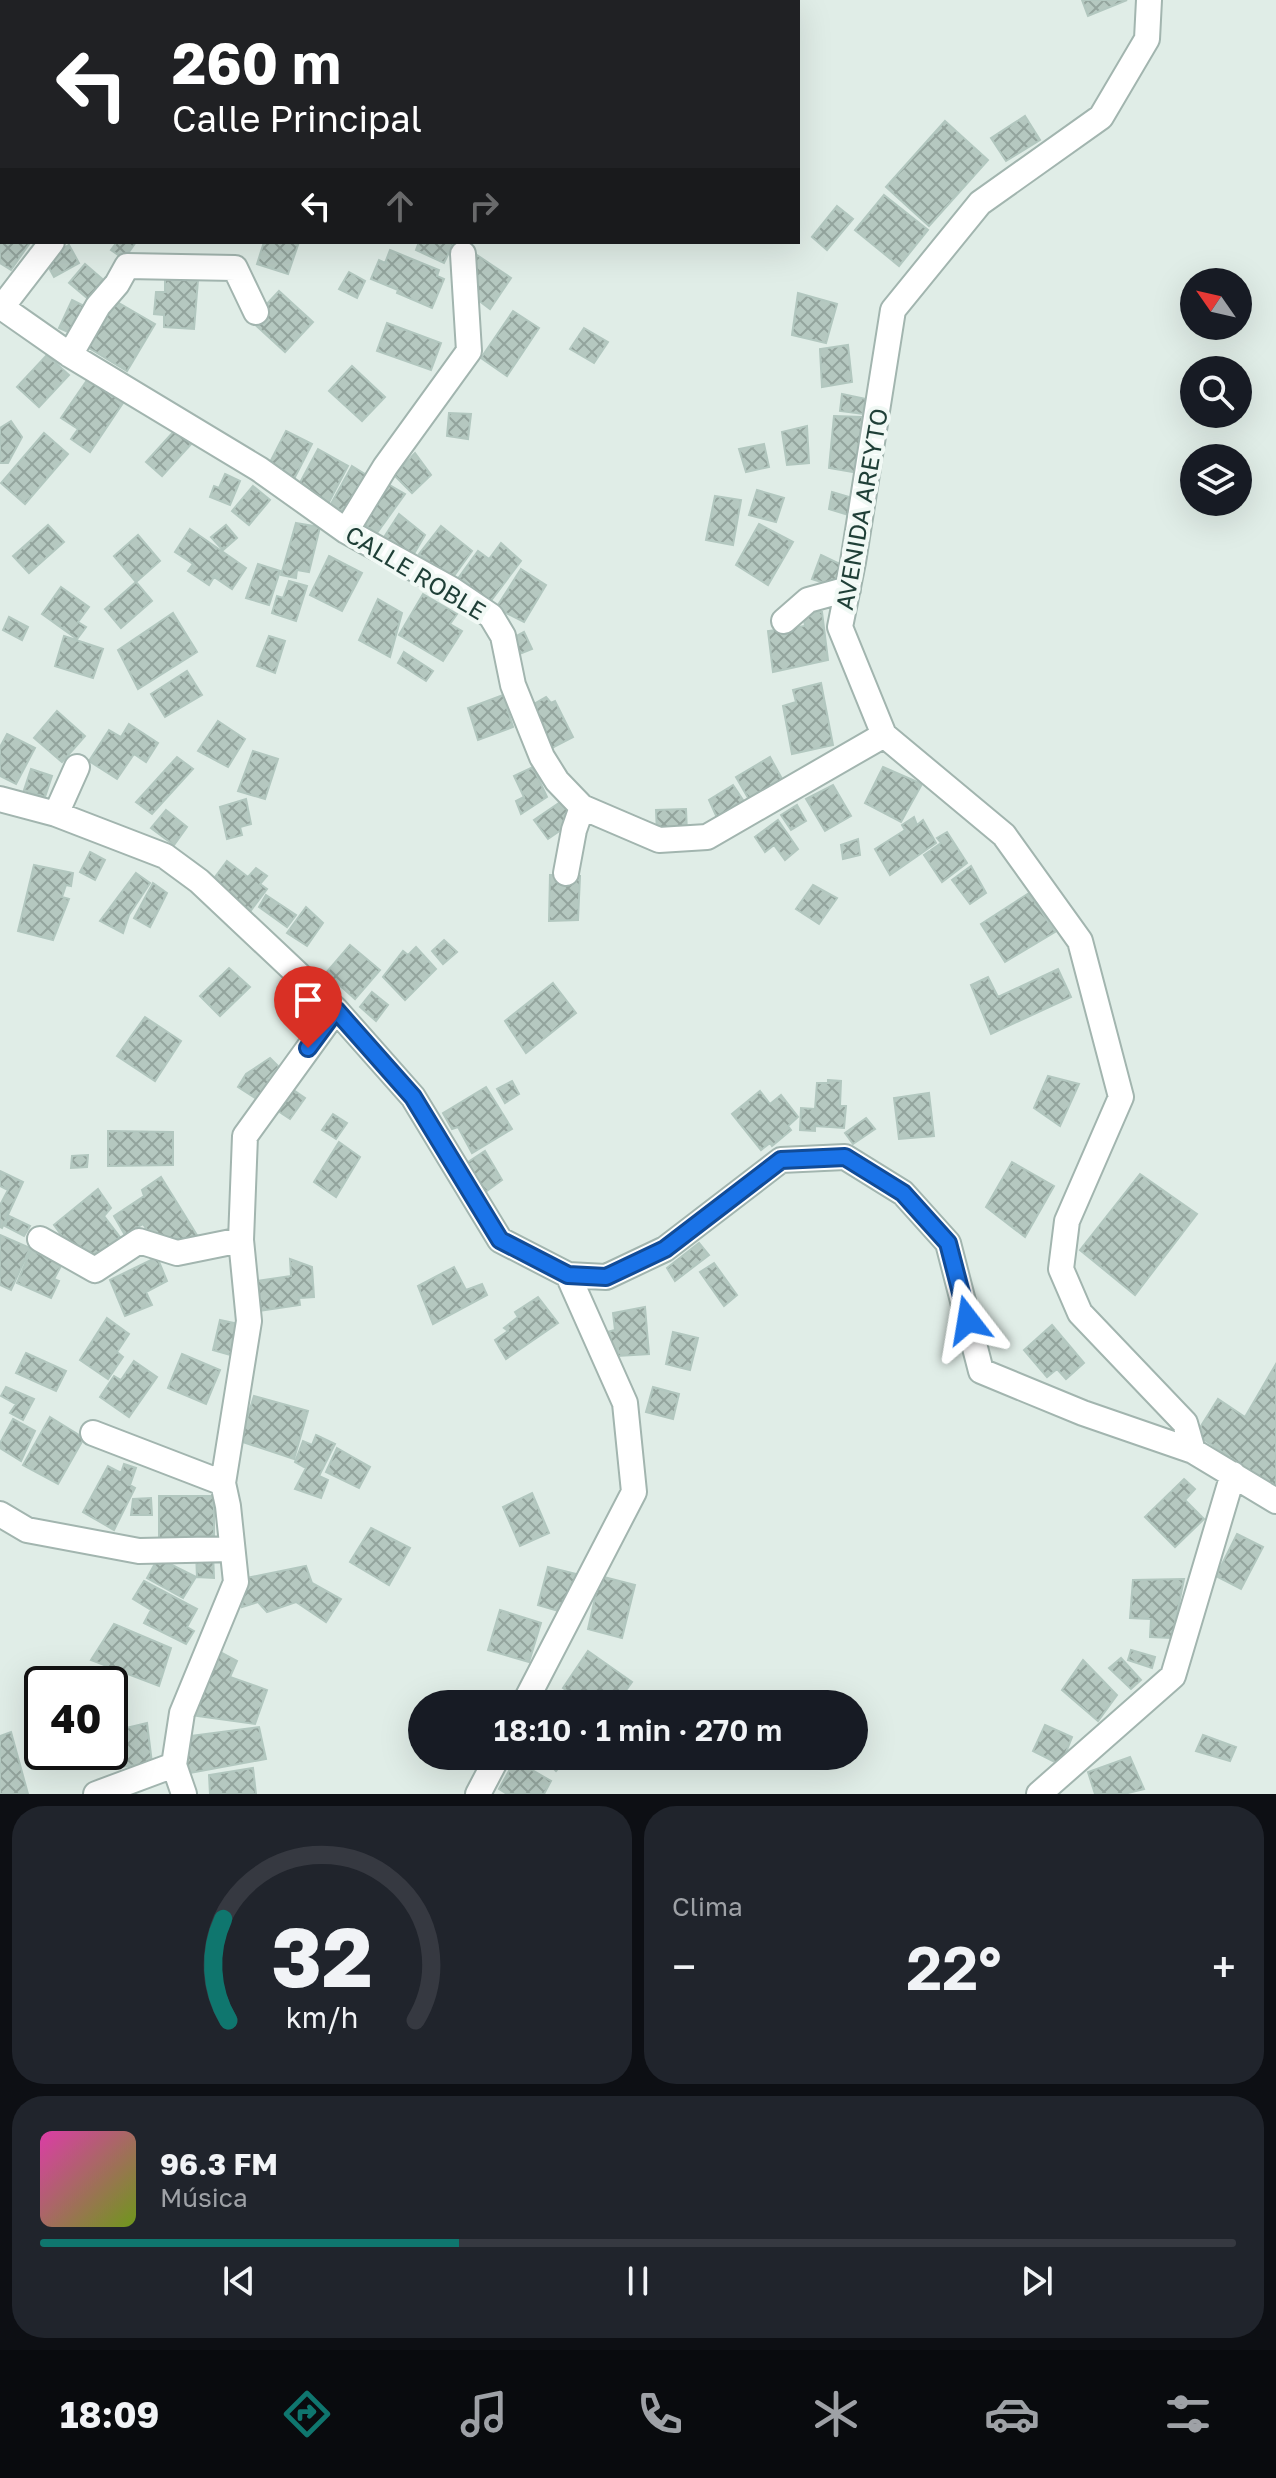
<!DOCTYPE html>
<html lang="es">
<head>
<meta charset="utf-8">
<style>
	:root { --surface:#171b24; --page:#20242c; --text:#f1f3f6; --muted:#9ea1a6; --line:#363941; --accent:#0f766e }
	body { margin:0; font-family:"Golos Text",sans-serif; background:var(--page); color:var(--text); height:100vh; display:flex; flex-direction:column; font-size:30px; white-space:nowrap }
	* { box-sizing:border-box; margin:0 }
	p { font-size:26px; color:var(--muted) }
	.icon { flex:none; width:44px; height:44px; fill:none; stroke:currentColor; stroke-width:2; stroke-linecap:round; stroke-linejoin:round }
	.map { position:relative; height:1794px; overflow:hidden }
	.details { display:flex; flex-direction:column; gap:12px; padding:12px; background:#0d0f14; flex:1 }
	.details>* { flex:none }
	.hud { position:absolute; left:0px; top:0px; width:800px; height:244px; box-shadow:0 8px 32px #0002; background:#202124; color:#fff; overflow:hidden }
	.needle { width:52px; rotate:304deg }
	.fabs { position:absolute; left:1180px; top:268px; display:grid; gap:16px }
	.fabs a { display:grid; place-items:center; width:72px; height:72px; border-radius:50%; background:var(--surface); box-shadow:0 8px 32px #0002; font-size:40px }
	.speed { position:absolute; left:24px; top:1666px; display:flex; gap:16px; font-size:40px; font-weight:700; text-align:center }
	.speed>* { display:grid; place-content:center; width:104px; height:104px; border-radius:50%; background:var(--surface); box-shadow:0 8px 32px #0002; line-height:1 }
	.speed .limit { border:4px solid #111; border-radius:12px; background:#fff; color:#111 }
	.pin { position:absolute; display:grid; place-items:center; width:68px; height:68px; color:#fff; margin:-82px -34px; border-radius:50% 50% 50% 0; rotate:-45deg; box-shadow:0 0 8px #0007 }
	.pin .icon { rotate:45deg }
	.me { position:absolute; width:88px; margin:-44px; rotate:346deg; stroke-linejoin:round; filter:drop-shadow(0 0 6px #0008) }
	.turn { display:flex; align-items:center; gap:28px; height:168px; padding:0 40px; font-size:36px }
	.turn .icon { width:104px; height:104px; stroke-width:2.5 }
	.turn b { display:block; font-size:56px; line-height:68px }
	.lanes { display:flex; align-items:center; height:76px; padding:0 40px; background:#0003; justify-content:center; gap:40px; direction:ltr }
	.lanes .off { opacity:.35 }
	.big { font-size:60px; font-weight:600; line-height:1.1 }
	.details .widget { flex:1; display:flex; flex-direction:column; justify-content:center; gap:12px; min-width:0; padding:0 28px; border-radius:32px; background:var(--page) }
	.details .dial { align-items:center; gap:0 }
	.dial svg { height:208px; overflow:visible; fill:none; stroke:var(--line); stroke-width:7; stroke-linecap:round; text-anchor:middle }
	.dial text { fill:var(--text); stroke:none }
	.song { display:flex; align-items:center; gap:24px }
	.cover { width:96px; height:96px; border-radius:12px; background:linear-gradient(135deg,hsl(320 70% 55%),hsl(80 70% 35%)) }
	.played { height:8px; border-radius:4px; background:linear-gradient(90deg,var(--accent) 35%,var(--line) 35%) }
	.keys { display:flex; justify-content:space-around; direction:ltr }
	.heat { display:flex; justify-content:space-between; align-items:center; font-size:44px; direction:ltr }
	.details .tiles { flex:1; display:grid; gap:12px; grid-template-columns:1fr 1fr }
	.widget:last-child { grid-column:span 2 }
	.trip { position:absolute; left:408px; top:1690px; width:460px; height:80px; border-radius:40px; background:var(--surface); box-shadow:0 8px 32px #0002; font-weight:600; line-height:80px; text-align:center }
	.tab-bar { display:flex; height:128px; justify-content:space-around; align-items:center; background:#090b0e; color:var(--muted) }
	.tab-bar .icon { width:56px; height:56px }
	.tab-bar .on { color:var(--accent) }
	.tab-bar b { font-size:36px; color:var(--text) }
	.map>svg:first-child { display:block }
	.building { fill:url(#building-cross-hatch); stroke:#b2c7bf; stroke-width:2 }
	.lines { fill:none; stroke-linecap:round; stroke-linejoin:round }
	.minor-casing { stroke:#a2b5af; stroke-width:28 }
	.minor { stroke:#fff; stroke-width:24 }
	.route-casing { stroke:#114b97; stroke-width:20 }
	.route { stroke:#1a73e8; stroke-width:14 }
	.labels { text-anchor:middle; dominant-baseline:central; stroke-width:8; stroke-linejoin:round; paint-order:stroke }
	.street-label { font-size:24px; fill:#1f3f37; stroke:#f1f9f5 }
</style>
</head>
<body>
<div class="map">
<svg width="1276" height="1794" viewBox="0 0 1276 1794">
	<defs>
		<pattern id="building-cross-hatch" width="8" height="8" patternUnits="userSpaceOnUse" patternTransform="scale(2)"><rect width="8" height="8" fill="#b5c8c0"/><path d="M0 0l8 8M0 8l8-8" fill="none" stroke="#93a49d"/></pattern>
	</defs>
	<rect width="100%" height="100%" fill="#e0ede7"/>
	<path class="building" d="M1082,0H1127L1088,16Z
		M1025,116L1040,140L1006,161L991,138Z
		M945,121L988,160L929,226L886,187Z
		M884,195L928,230L899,266L855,230Z
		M837,206L853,219L827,250L812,237Z
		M2,234V242H27L29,244L11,270L0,263V237Z
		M117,242H136L124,259L111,250Z
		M264,242H299L288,274L257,264Z
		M419,242H448L453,244L444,263L416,250Z
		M69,245L79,263L54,277L43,257L50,256Z
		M390,250L439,270L437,276L444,279L432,308L397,293L398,290L371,279L379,260L385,263Z
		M477,255L511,278L490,309L470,294L468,268Z
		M85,264L108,284L93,303L69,283Z
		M349,272L365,281L357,298L339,289Z
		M165,279L198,280L194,329L164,327V315L154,314L156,292H165Z
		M279,291L313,322L285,352L251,321Z
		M798,293L837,304L826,343L792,335Z
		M112,299L155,324L127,371L84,345Z
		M72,300L90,309L77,336L59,328Z
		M513,311L539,328L507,376L481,358Z
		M387,323L441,343L431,370L377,351Z
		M584,328L608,342L594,363L570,349Z
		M848,345L852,382L822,387L820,349Z
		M47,355L69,375L39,407L17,387Z
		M352,366L385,397L362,421L329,391Z
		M90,376L125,400L90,452L71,439L78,429L61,418Z
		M842,394L866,399L863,414L840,411Z
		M449,413L471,414L468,439L447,436Z
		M834,416L862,417L859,473L829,468Z
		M11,421L22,437L8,463H0V428Z
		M807,426L809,463L787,465L782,432Z
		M176,429L192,443L162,476L146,462Z
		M286,431L312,444L293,481L267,468Z
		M44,433L68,454L25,504L1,483Z
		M764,444L769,467L746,472L739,449Z
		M318,449L348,466L327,506L296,490Z
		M415,453L431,475L412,493L394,475Z
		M352,466L373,479L350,517L331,504Z
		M225,474L240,481L230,505L210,497L214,486L219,488Z
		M381,480L405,494L377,533L358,521Z
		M253,486L270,500L249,525L232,511Z
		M757,490L784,498L776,522L749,515Z
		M832,492L859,500L855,517L829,509Z
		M715,496L741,500L733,545L706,540Z
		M399,514L425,535L411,559L381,542Z
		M296,523L320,527L309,572L297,570L296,578L281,575Z
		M759,524L793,542L768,585L736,565Z
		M48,525L64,542L29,573L13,556Z
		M226,525L237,538L223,550L211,537Z
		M441,526L472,551L451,580L419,554Z
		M190,529L246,568L232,589L214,577L209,585L188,571L193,564L175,552Z
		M138,535L160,561L136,582L114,556Z
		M501,543L521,561L487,606L454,584L478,551L489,559Z
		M821,555L842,565L834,586L812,579Z
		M329,556L362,573L342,611L310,595Z
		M258,564L280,571L269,605L246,598Z
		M521,569L546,585L524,622L496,608Z
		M289,581L307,586L296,621L272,613L277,596L283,598Z
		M136,582L152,601L121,628L105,609Z
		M61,587L89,607L78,622L86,627L77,639L42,614Z
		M423,594L457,614L450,624L462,631L443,661L399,635Z
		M378,599L402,613L390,657L359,640Z
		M803,612H822L828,660L773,672L768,631L805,626Z
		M173,613L197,652L138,689L118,650Z
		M9,617L28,627L22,640L3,630Z
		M524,632L532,649L517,655L511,639Z
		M64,636L103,649L93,678L55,666Z
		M269,636L285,641L275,673L257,666Z
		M404,652L433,671L426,681L398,663Z
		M187,671L202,695L165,717L151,694Z
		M821,683L833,745L792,754L783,706L796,702L793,690Z
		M503,695L513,727L478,740L468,708Z
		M546,697L551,703L555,701L573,737L546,751L534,704Z
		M57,711L85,736L62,762L34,738Z
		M218,721L245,739L228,767L198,751Z
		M129,724L158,743L146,762L134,754L117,779L89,761L109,730L121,737Z
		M7,734L35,748L16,784L0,776V747Z
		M253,751L278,759L265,799L238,791Z
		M177,757L193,769L152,814L136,802Z
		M770,757L786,786L751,803L736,777Z
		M533,767L547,797L521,814L516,801L524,797L514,776Z
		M883,767L922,784L901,822L865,803Z
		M31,769L52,776L45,797L24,790Z
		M733,785L745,803L718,820L709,800Z
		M833,785L851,816L825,831L806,799Z
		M246,799L251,824L240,827L242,835L227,839L220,807Z
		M562,801L574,821L548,839L534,820Z
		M797,805L806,821L791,830L781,815Z
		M686,809L687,833L657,834L656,810Z
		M166,810L187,827L174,845L151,828Z
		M914,817L917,825L923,820L936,843L890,875L875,849L905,830L902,825Z
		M778,820L798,849L785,860L774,845L765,852L755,837Z
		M947,832L967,863L942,882L924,855L941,843L937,838Z
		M858,839L860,855L843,859L841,845Z
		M90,852L105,860L95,880L80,872Z
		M227,861L248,877L256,868L267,876L260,884L267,889L249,913L212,881Z
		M34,865L73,873L71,886L66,885L62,897L69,899L53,940L18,931Z
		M971,866L986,893L970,904L952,880Z
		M136,873L150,883L129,915L123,933L100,921Z
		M550,875L580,876L578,920L549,921Z
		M153,883L167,893L150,927L134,918Z
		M813,885L837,898L819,924L796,909Z
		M1029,893L1055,932L1005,962L981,924Z
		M266,895L296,915L287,927L259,907Z
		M306,907L323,923L307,946L287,933Z
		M444,940L457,952L443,964L432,951Z
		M350,945L380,970L355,999L326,973Z
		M416,947L436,969L405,1000L383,977L403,951L408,955Z
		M229,968L250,987L220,1016L200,996Z
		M1058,969L1071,997L991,1034L971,985L988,977L998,997Z
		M553,983L576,1013L526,1053L505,1021Z
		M372,992L388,1005L376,1021L360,1007Z
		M145,1017L181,1041L155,1081L117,1056Z
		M270,1058L279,1067L267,1079L273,1083L260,1101L238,1087L246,1074Z
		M1048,1076L1079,1084L1060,1126L1034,1108Z
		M828,1080L841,1081L840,1106H846L844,1128L815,1126V1131L800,1130L801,1108L815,1109L817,1083H828Z
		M512,1081L519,1094L505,1103L497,1089Z
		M486,1087L512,1129L472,1153L458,1127L452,1129L443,1113Z
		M292,1089L305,1098L290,1119L278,1111Z
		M760,1091L770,1104L781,1095L798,1117L788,1126L791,1130L772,1146L770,1143L761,1150L732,1114Z
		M929,1093L934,1136L899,1139L894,1098Z
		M333,1114L347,1123L336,1139L322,1130Z
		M866,1118L875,1129L853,1144L845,1133Z
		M108,1131L173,1132V1165L108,1166Z
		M339,1142L360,1157L336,1197L314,1182Z
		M485,1151L502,1180L484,1193L468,1162Z
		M88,1155L87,1167L71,1168L72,1156Z
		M1012,1162L1054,1186L1025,1237L986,1207Z
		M0,1171L23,1182L2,1228L0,1227V1205L8,1190L0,1186Z
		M1140,1174L1197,1214L1135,1295L1080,1250Z
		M161,1177L192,1227L198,1237L173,1245L154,1240L143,1224L125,1235L114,1216L144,1196L142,1190Z
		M98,1189L111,1208L104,1216L120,1237L93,1259L85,1249L77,1257L54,1225Z
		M9,1216L30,1226L24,1236L5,1226Z
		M0,1235L30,1248L11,1290L0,1285Z
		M699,1243L709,1255L675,1281L667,1268Z
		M31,1250L62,1264L54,1279L59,1281L51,1298L17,1283Z
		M157,1257L167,1281L146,1292L152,1305L125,1316L110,1280Z
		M290,1259L312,1267L314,1297L299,1298L300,1305L258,1311L256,1281L291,1276Z
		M714,1263L737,1295L724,1306L700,1272Z
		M454,1267L466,1290L482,1284L487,1295L433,1324L418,1286Z
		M538,1297L558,1323L506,1359L495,1340L508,1331L504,1328L518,1317L515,1312Z
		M645,1307L649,1354L618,1356V1349L609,1350L607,1332L615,1330L613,1313Z
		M107,1318L129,1334L117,1352L123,1357L108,1379L80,1360Z
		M220,1320L239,1324L234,1356L213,1350Z
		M1052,1325L1084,1363L1066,1379L1057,1369L1047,1377L1024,1350Z
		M673,1332L698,1338L690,1370L666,1364Z
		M26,1353L66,1371L56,1391L16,1373Z
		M182,1354L220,1370L206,1404L168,1388Z
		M134,1361L157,1377L129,1417L100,1397L114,1376L121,1380Z
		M1276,1364V1489L1196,1434L1218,1399L1245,1417Z
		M6,1387L34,1399L23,1420L10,1413L16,1404L1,1396Z
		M653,1387L679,1394L673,1419L646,1412Z
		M254,1396L308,1411L294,1459L240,1441Z
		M50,1417L84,1438L58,1484L23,1465Z
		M13,1419L35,1431L21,1461L0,1448V1443Z
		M316,1435L335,1444L319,1476L328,1480L321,1498L295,1489L306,1468L295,1462L303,1441L312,1445Z
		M337,1448L370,1467L359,1488L326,1472Z
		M124,1464L136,1468L130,1485L135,1488L114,1530L83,1512L108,1466L121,1473Z
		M1184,1479L1195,1489L1185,1500L1204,1519L1175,1547L1145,1517Z
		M532,1493L549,1533L520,1546L503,1507Z
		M159,1496H214V1540H159Z
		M151,1498L152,1515H131L133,1499Z
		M371,1528L410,1548L389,1585L350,1562Z
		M1237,1534L1263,1547L1241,1589L1216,1576Z
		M196,1553H213L214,1578L197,1577Z
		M158,1558L196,1577L183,1598L147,1578Z
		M306,1566L312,1583L341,1599L326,1622L296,1602L267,1612L258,1602L242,1607L246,1578Z
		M548,1567L580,1575L569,1614L538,1605Z
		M600,1576L635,1585L622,1638L588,1629Z
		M1184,1579L1172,1638L1150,1637L1151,1619L1130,1618L1133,1580Z
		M144,1581L197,1609L187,1627L194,1631L186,1644L144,1623L151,1610L133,1599Z
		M500,1610L541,1623L529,1662L488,1650Z
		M114,1624L171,1648L159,1686L91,1660Z
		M1131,1650L1155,1657L1152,1668L1128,1660Z
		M218,1651L237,1661L230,1677L267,1690L255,1724L190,1715Z
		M588,1651L632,1682L616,1704H586L563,1688Z
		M1121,1658L1141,1680L1131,1689L1109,1668Z
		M1083,1660L1117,1695L1098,1721L1062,1690Z
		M121,1716L122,1729L147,1723L152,1763L113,1768L110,1718Z
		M1045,1725L1072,1737L1061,1765L1033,1751Z
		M259,1727L266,1759L184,1774L182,1737Z
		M11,1732L28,1794H0V1736Z
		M1203,1735L1236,1747L1230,1761L1196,1751Z
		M463,1756H495L493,1760L468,1768Z
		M541,1756H569L556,1771Z
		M1130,1757L1144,1789L1124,1794H1095L1088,1772Z
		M515,1760L551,1781L544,1794H507L499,1789Z
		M253,1768L256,1794H210L209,1775Z"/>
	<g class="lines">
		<defs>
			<path id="minor" d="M1149,0L1147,39L1101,117L980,203L893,310L853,562L840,627L884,735L1004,835L1080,941L1121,1097L1067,1221L1061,1269L1080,1313L1185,1423L1193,1451
				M0,160L2,158
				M0,306L70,355L259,469L346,531L451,589L491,616L503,636L513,685L542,757L557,781L582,807L659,840L707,837L884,735
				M2,307L52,242
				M70,355L98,306L117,284L127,266L235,268L256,312
				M346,531L385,467L469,351L463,254
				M784,621L808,600L848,589
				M0,799L56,814L165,856L199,881L336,1010L413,1097L500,1240L568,1275L606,1277L665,1249L781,1160L845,1157L903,1193L948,1243L981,1371L1083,1413L1193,1451L1276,1501
				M56,814L77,767
				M566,873L574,830L582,807
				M40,1239L95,1270L139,1241L177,1253L241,1240
				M93,1433L223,1483
				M0,1514L27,1530L139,1551L232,1549
				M524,1704L634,1492L625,1403L568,1275
				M96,1794L174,1765
				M184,1794L174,1765L182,1713L236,1582L228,1506L223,1483L249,1321L241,1240L245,1136L336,1010
				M478,1794L498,1756
				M1039,1794L1173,1676L1233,1474"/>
		</defs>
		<use href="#minor" class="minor-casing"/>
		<use href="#minor" class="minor"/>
	</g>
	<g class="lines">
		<defs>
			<path id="route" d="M308,1048L336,1010L413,1097L500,1240L568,1275L606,1277L665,1249L781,1160L845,1157L903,1193L948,1243L968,1320"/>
		</defs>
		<use href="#route" class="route-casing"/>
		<use href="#route" class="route"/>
	</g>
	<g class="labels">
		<g class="street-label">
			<text transform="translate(861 509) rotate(-80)">AVENIDA AREYTO</text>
			<text transform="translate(416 572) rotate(31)">CALLE ROBLE</text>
		</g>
	</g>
</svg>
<div class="fabs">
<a><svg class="needle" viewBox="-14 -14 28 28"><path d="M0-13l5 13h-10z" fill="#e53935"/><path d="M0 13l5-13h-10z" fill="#9ea1a6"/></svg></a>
<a><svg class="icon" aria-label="search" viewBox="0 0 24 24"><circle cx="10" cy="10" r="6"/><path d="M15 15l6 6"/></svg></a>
<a><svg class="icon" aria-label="layers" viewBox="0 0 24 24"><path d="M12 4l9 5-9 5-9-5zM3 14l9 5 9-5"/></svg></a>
</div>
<div class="speed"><div class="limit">40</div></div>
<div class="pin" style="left:308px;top:1048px;background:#d93025"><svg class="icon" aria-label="arrive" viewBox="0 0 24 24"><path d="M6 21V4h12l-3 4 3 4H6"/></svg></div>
<svg class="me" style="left:968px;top:1320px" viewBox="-20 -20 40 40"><path d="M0-17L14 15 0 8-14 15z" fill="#1a73e8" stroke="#fff" stroke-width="4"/></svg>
<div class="trip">18:10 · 1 min · 270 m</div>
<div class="hud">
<div class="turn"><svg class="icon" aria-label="left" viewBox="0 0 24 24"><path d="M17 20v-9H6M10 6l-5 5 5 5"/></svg><div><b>260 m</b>Calle Principal</div></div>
<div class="lanes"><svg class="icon" aria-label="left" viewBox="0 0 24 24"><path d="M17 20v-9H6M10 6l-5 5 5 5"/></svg><svg class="icon off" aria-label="ahead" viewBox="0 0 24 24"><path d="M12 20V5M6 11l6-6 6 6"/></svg><svg class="icon off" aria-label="right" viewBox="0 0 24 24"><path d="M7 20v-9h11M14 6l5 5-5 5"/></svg></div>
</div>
</div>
<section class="details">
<div class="tiles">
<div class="widget dial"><svg viewBox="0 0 100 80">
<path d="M14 69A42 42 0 1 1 86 69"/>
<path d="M14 69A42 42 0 0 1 12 30" stroke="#0f766e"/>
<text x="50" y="56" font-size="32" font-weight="700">32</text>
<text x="50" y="72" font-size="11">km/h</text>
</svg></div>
<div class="widget"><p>Clima</p>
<div class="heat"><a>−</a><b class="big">22°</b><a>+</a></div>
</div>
<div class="widget">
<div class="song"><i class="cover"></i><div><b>96.3 FM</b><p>Música</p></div></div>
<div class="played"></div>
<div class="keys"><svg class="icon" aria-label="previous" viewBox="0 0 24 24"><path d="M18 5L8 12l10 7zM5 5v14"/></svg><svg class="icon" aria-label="pause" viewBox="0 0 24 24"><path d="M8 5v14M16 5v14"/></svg><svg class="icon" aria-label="next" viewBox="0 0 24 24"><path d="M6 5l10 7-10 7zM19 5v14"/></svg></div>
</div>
</div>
</section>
<nav class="tab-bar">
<b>18:09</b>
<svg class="icon on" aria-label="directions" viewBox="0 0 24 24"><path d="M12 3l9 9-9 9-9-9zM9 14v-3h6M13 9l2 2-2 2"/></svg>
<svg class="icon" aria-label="music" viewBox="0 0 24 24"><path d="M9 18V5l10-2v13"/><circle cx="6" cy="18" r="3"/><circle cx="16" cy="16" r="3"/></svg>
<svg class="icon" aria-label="phone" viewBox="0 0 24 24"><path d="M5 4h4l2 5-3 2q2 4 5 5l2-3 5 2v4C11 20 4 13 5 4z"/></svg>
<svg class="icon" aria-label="climate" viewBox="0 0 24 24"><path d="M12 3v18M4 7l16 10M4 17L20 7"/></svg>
<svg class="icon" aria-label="car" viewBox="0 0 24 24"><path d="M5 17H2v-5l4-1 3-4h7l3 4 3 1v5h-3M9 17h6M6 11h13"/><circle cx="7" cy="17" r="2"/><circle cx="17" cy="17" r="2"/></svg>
<svg class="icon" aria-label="filters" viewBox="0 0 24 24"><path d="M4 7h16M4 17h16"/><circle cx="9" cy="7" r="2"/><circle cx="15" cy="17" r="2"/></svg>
</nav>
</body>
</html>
